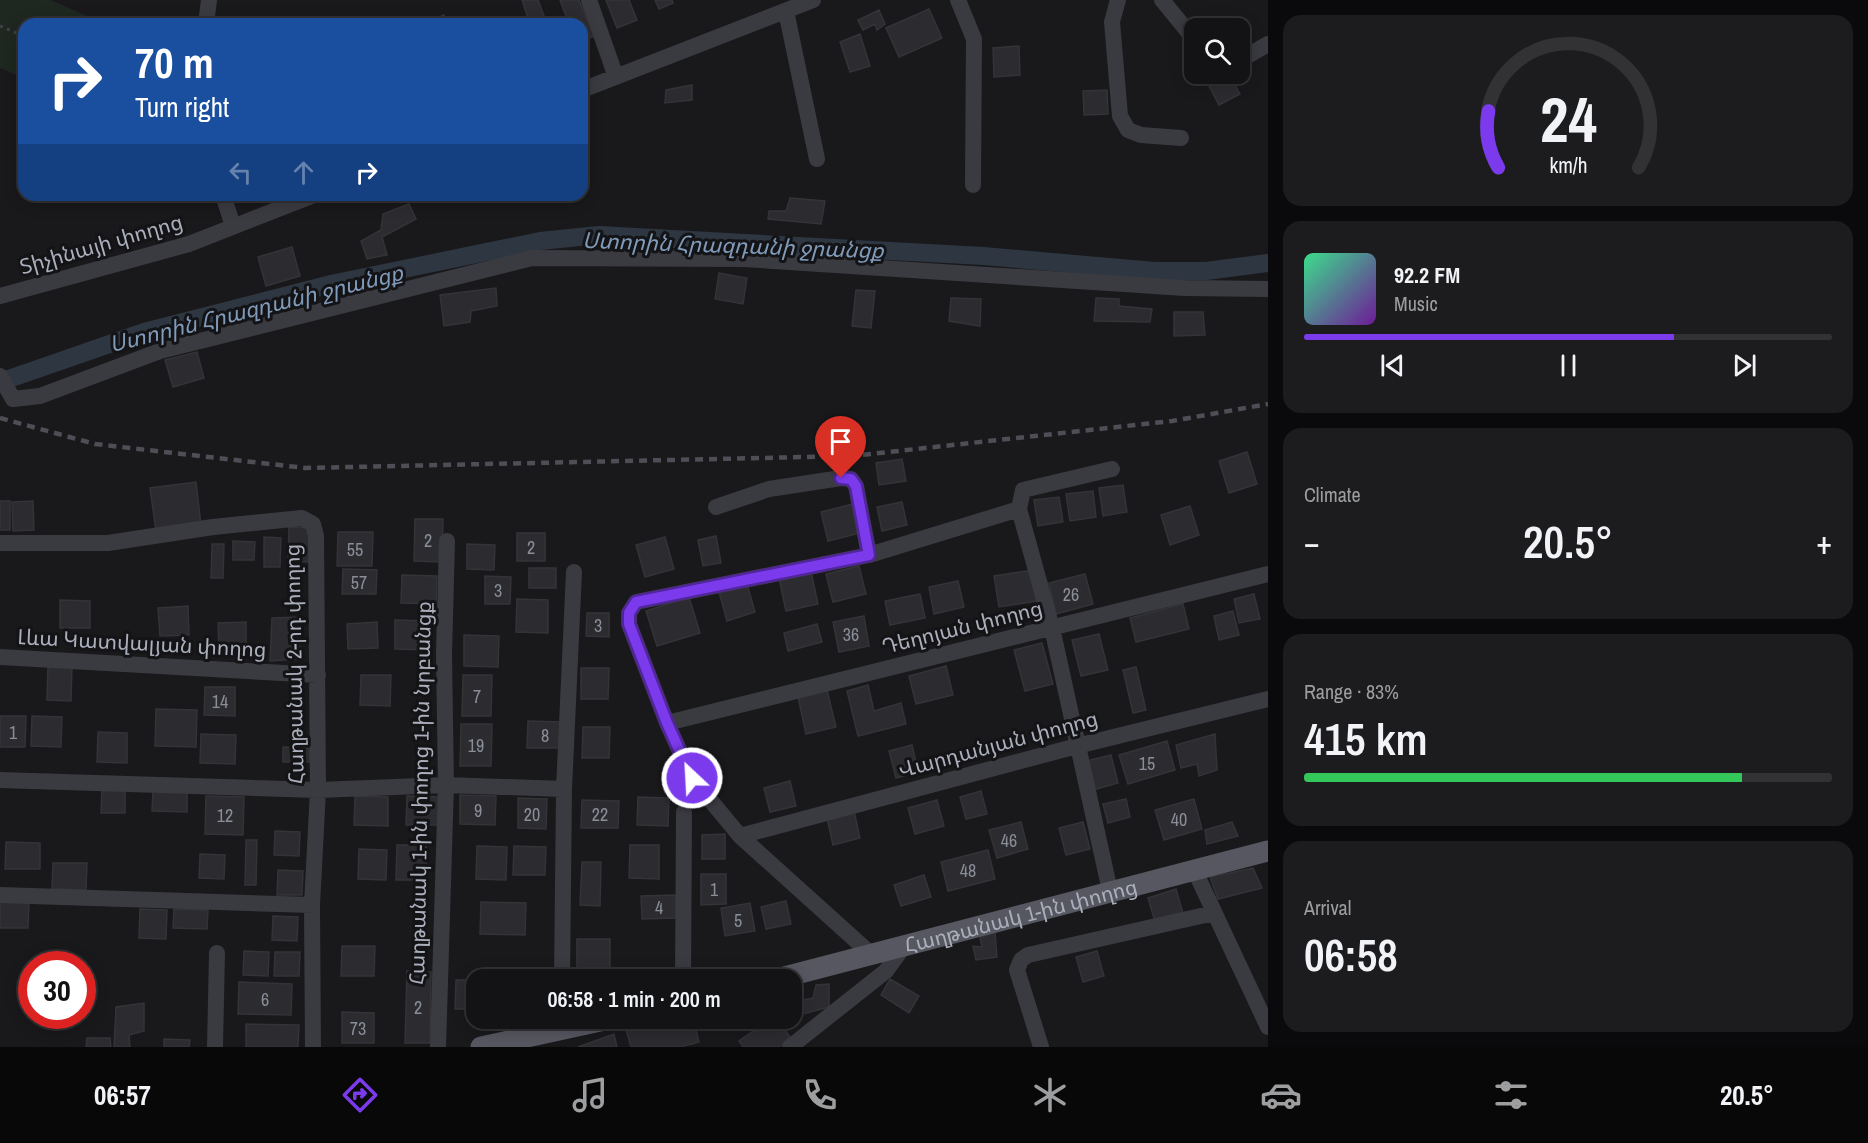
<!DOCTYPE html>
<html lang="en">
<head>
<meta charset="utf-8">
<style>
	:root { --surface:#131315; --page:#1c1c1e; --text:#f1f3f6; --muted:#9d9ea0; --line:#323234; --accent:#7c3aed }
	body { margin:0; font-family:"Archivo Narrow","Noto Sans Armenian",sans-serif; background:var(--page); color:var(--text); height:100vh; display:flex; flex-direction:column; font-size:22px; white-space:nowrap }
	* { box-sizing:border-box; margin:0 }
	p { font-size:20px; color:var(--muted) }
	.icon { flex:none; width:33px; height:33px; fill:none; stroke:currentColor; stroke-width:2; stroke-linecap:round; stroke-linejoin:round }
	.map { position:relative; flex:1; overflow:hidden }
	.side { display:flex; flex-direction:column; gap:15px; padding:15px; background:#0a0a0c; width:600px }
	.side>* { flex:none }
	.top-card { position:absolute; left:18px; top:18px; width:570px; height:183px; border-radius:18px; box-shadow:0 3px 15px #0003,0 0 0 2px var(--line); background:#1a4fa0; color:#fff; overflow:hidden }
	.fabs { position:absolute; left:1184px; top:18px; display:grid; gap:12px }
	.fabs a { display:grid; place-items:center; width:66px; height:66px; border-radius:12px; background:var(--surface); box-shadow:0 3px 15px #0003,0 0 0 2px var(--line); font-size:30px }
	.speed { position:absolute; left:18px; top:951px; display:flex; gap:12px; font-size:30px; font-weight:700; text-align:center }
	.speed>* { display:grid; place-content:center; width:78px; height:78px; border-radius:50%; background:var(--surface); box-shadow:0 3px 15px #0003,0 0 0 2px var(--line); line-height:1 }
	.speed .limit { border:9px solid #d22; background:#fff; color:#111 }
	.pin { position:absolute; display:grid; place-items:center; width:51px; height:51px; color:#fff; margin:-62px -26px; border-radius:50% 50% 50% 0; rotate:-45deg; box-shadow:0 0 6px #0007 }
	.pin .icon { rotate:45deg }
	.me { position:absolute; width:66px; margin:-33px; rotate:335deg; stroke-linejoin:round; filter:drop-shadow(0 0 4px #0008) }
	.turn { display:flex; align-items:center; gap:21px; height:126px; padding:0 18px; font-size:27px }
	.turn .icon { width:78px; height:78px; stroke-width:2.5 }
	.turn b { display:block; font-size:42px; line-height:51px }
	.lanes { display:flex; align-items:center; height:57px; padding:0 18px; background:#0003; justify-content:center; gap:30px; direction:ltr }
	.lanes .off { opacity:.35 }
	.big { font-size:45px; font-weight:600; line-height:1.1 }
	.side .tile { flex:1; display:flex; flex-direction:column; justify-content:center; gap:9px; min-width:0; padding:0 21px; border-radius:18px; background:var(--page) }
	.side .dial { align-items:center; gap:0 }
	.dial svg { height:156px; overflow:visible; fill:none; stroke:var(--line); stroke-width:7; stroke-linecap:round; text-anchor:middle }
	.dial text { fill:var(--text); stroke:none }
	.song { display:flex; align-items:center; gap:18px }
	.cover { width:72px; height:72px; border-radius:9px; background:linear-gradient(135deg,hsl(150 70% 55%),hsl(280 70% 35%)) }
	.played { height:6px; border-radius:3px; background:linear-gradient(90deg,var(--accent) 70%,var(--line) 70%) }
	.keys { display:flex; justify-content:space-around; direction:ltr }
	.heat { display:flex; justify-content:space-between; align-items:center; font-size:33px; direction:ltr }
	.charge { height:9px; border-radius:4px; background:linear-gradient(90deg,#34c759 83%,var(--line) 0) }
	.trip { position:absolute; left:466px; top:969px; width:336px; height:60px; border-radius:18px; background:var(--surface); box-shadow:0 3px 15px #0003,0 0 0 2px var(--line); font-weight:600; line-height:60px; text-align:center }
	.tab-bar { display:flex; height:96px; justify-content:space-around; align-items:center; background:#080808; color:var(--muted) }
	.tab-bar .icon { width:42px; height:42px }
	.tab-bar .on { color:var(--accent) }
	.tab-bar b { font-size:27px; color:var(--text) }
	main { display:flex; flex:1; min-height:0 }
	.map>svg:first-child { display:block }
	.green { fill:#1e2720 }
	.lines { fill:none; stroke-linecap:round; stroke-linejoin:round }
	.canal { stroke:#2e3741; stroke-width:18 }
	.building { fill:#2c2c30; stroke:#333338; stroke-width:1.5 }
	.path { stroke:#404248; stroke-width:3; stroke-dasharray:3 4.5; stroke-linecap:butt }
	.minor { stroke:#3a3a41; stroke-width:16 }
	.major { stroke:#565760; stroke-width:21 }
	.rail { stroke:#4d4e56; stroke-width:4.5; stroke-dasharray:8 6; stroke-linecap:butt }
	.route-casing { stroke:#51269a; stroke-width:15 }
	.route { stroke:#7c3aed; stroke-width:10 }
	.labels { text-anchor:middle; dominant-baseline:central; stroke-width:6; stroke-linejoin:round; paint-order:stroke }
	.number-label { font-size:18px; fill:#8a8e98 }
	.street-label { font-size:21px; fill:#abafbc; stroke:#141417 }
	.water-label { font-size:22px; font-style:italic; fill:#809bb9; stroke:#141417 }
</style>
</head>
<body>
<main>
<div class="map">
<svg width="1268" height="1047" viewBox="0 0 1268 1047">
	<rect width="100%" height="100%" fill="#19191c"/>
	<path class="green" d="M0,0H51L105,24H24V78L0,68Z"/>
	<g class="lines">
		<path class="canal" d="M0,382L144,332L331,284L540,241L599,235L983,256L1155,271H1206L1268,263"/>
	</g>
	<path class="building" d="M522,0H538L547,24H530Z
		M560,0H579L594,36L582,41V24H569Z
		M606,0H629L637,20L617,28Z
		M655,0H672L673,3L659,9Z
		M929,9L942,38L899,57L886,28Z
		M879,10L885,24L877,30L875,24L863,30L858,20Z
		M444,15L447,24H421Z
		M860,34L870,66L850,72L840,42Z
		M1019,46L1020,75L994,77L993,48Z
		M1229,74L1240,94L1219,105L1208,84Z
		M692,85V100L665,103L666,90Z
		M1107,90L1108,114L1084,115L1083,91Z
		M790,198L825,201L821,224L768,219L769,211H786Z
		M409,204L416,219L382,237L387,255L367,259L361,241L381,230L383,214Z
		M292,247L300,276L266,286L258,257Z
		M719,273L747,278L743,304L715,299Z
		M496,288L497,306L471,311L470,322L444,326L440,295Z
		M856,290L875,291L871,328L852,326Z
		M951,298L981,299L980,326L949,321Z
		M1096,298L1119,299V306L1152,309L1150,322L1094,321Z
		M1174,312H1203L1205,335L1174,336Z
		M197,352L204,378L173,387L165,360Z
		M1247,452L1257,484L1229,493L1219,461Z
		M902,459L906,481L879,485L876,463Z
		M196,482L201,525L156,531L150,488Z
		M1123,485L1127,512L1103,516L1099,488Z
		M1093,491L1096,517L1070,521L1066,494Z
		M1059,497L1063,522L1038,526L1034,500Z
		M0,501H10V530H0Z
		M33,501L34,530L13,531L12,502Z
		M902,502L907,525L882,531L877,507Z
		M853,504L860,533L828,541L821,512Z
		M1190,506L1199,535L1170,545L1161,515Z
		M415,519H443L442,562L414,561Z
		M289,527L312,528L311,562L288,561Z
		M338,532H373L372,566H337Z
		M517,533H545V561H517Z
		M716,536L721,563L703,566L698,540Z
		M264,537L281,538L280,567H264Z
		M665,537L674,569L645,577L636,545Z
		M233,541L255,542L254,560H233Z
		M212,544H224L223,578H211Z
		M467,544L495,545L494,570L467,569Z
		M859,566L866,594L833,602L826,574Z
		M529,568H556V588H529Z
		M343,569L377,570L376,594H342Z
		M1033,570L1037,601L999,607L994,576Z
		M811,572L818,604L786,611L779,578Z
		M1085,574L1093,604L1056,614L1049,583Z
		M402,575L437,576L436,604L401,603Z
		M485,576L511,577L510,604H485Z
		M958,581L964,607L934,614L929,587Z
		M747,584L755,612L727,621L719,592Z
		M920,594L925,618L890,625L885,601Z
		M1254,594L1260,619L1239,623L1234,599Z
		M689,597L700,633L657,646L646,611Z
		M517,599L548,600V633L516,632Z
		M60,600L90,601V628H60Z
		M1183,604L1189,629L1136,642L1130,618Z
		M188,606L189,635L160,636L158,608Z
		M1233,611L1239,635L1219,640L1214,616Z
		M587,613H609V637L586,636Z
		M864,616L869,646L839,652L833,622Z
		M301,617L299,659L270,661L272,618Z
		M395,620L430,621V650L395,649Z
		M246,622V647L219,648L218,623Z
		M377,622L378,648L348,649L347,624Z
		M817,624L822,642L788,651L784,633Z
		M1099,634L1108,670L1081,676L1072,640Z
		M464,635L499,636L498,667L464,666Z
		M1042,643L1053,684L1025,691L1014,650Z
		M48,665L72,666L71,701L47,700Z
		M946,666L953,695L916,704L909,676Z
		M1136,667L1146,710L1133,713L1123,670Z
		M581,668H609L608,699H581Z
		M361,675H391L390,706L360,705Z
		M463,675H492L491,716H462Z
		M868,685L874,711L901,703L906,724L858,736L847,691Z
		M205,687H235V716L204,715Z
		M827,690L836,727L806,734L798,697Z
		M156,709L197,710L196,747L155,746Z
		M0,716H26L25,747H0Z
		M32,716L62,717L61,747L31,746Z
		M528,721L562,722V748H527Z
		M461,724H492L491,766H460Z
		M583,727H610L609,758H582Z
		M98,732L127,733V763L97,762Z
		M201,734L236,735L235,764L200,763Z
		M1215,734L1217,770L1199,776L1197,764L1181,768L1176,745Z
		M1167,741L1175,770L1128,784L1119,755Z
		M912,745L918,772L896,778L889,751Z
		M283,747L310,748V762H283Z
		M1111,755L1118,783L1093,790L1086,761Z
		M790,781L796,806L770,812L764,788Z
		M102,787H125V813H101Z
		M153,790H187V812L152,811Z
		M981,791L987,814L966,819L960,797Z
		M460,795L496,796L495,825L460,824Z
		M206,796L244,797L243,835L205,834Z
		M355,796L388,797V826L354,825Z
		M407,796L440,797L439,825H406Z
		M638,797L669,798L668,826L637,825Z
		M518,798L547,799L546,829L518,828Z
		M1126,799L1130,817L1108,823L1103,804Z
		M1194,799L1202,829L1164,840L1155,810Z
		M582,800L619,801L618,828H581Z
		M937,800L944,826L915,834L908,808Z
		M854,811L860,838L833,845L827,818Z
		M1021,822L1028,849L997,858L989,830Z
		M1083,822L1090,849L1066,855L1059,828Z
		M1232,822L1238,836L1207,844L1205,830Z
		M275,831L300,832L299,856L274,855Z
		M725,834V859H702V835Z
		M246,840H257L256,885H245Z
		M6,842L40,843V869H5Z
		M397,845H426V880H396Z
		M630,845H659V879L629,878Z
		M477,846L507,847L506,880L476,879Z
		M514,846L546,847L545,875H513Z
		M359,849L387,850L386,880L358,879Z
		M988,850L995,879L948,891L941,862Z
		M200,854L225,855L224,879L199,878Z
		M582,862H601L600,906L580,905Z
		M53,863H87L86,890L52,889Z
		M1253,868L1262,888L1218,899L1210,877Z
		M278,870L303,871L302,895H277Z
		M701,874H726V904L701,905Z
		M924,875L931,897L901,906L894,885Z
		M1176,889L1184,917L1156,925L1148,898Z
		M676,895L677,918L642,919L641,896Z
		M0,899L29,900L28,928H0Z
		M786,901L791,924L766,929L761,907Z
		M481,902L526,903L525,935L480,934Z
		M750,903L755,931L725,936L721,908Z
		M140,909L167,910L166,939L139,938Z
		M174,909L208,910L207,929L173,928Z
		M273,916L298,917L297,941L272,940Z
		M995,932L997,957L976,960L973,946L982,947L980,938Z
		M577,939H610V980H577Z
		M342,946H375L374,976H341Z
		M244,951L269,952L268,976L243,975Z
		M1097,951L1104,976L1083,982L1076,957Z
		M275,952H300L299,976H274Z
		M407,971L431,972L430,1043H405Z
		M890,979L919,996L909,1013L881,995Z
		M456,980H477V1009H455Z
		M239,982L292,984L291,1015L238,1014Z
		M829,984V1007L792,1017V1002L813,998L816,985Z
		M144,1003V1031L129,1035L130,1047H114L116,1007Z
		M342,1012L374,1013V1043H342Z
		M673,1018H693L699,1042L680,1047H631L626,1030Z
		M772,1018H778L791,1039L778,1047H743L739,1041Z
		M246,1024L299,1025L298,1047H246Z
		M614,1034L617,1047H578Z
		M87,1038H110L111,1047H86Z
		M164,1039L190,1040L189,1047H164Z"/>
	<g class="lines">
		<path class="path" d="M0,26L24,36"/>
		<path class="minor" d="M589,0L616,77
			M958,0L974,39L973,185
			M1118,0L1112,22L1120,116L1128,130L1141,135L1181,138
			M1162,0L1189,33L1194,34
			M786,11L817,159
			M206,24L209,0
			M1239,51L1249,55L1268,44
			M582,90L813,0
			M223,195L233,226
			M0,296L189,244L314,195
			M0,376L13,399L40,396L160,351L532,258L744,259L1185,288L1268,289
			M716,507L769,489L841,478L851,479L856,486L869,555
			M1019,509L1023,490L1112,469
			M0,543H108L213,527L302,518L313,524L316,536L318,790L312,905L313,1047
			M0,657L318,675
			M667,723L1268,574
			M0,780L318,790L446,785L564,789
			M740,836L1077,746L1268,699
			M1194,869L1268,1027
			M0,895L312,905
			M872,955L740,836L692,778L667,723L629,624V613L636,602L869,555L1019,509L1052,628L1110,891
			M562,980L564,789L574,572
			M683,980L684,812
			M215,1047L217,953
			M438,1047L446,785L444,654L447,541
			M790,1047L886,971L904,946
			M1041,1047L1017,970L1021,960L1028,955L1214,913"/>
		<g class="major">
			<path id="s1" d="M773,980L1268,851"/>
			<path d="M481,1047L614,1018"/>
		</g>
		<path class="rail" d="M0,418L95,444L305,468L852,456L1172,421L1268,404"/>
	</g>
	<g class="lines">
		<defs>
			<path id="route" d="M692,778L667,723L629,624V613L636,602L869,555L856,486L851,479L841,478"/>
		</defs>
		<use href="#route" class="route-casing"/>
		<use href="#route" class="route"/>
	</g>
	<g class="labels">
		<g class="number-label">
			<text x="428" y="540">2</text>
			<text x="531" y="547">2</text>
			<text x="355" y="549">55</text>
			<text x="359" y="582">57</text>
			<text x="498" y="590">3</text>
			<text x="1071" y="594">26</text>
			<text x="598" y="625">3</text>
			<text x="851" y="634">36</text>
			<text x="477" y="696">7</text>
			<text x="220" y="701">14</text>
			<text x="13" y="732">1</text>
			<text x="545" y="735">8</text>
			<text x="476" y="745">19</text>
			<text x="1147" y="763">15</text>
			<text x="478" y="810">9</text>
			<text x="532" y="814">20</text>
			<text x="600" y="814">22</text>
			<text x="225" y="815">12</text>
			<text x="1179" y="819">40</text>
			<text x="1009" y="840">46</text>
			<text x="968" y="870">48</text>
			<text x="714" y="889">1</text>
			<text x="659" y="907">4</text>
			<text x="738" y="920">5</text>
			<text x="265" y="999">6</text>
			<text x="418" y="1007">2</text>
			<text x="358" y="1028">73</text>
		</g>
		<g class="street-label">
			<text transform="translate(101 244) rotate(-16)">Տիչինայի փողոց</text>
			<text transform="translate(962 627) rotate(-14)">Դեղոյան փողոց</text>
			<text transform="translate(142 643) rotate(3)">Լևա Կատվալյան փողոց</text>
			<text transform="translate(294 664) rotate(-91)">Հաղթանակ 2-րդ փողոց</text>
			<text transform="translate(998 744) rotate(-15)">Վարդանյան փողոց</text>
			<text transform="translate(420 793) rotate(-89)">Հաղթանակ 1-ին փողոց 1-ին նրբանցք</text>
			<text stroke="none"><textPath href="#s1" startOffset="256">Հաղթանակ 1-ին փողոց</textPath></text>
		</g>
		<g class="water-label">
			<text transform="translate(733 245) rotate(2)">Ստորին Հրազդանի ջրանցք</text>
			<text transform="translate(256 308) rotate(-14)">Ստորին Հրազդանի ջրանցք</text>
		</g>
	</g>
</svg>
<div class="fabs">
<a><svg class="icon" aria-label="search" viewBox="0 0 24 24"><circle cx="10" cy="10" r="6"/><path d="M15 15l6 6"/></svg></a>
</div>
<div class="speed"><div class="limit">30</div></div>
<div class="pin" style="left:841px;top:478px;background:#d93025"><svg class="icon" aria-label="arrive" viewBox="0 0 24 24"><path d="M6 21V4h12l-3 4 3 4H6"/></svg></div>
<svg class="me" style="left:692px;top:778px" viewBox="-20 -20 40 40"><circle r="17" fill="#7c3aed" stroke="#fff" stroke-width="3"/><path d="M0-11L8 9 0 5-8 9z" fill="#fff"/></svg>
<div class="trip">06:58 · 1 min · 200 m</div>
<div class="top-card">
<div class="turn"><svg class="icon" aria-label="right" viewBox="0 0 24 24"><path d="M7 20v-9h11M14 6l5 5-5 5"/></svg><div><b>70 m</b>Turn right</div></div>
<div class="lanes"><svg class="icon off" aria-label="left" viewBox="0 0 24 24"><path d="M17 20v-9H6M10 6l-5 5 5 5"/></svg><svg class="icon off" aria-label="ahead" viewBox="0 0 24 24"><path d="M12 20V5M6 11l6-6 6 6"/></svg><svg class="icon" aria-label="right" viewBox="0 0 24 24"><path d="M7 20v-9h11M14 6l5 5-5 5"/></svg></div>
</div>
</div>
<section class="side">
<div class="tile dial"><svg viewBox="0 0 100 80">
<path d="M14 69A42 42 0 1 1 86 69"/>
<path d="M14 69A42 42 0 0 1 9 40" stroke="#7c3aed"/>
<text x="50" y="56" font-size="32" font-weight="700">24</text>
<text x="50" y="72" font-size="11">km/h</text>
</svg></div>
<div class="tile">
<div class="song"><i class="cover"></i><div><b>92.2 FM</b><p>Music</p></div></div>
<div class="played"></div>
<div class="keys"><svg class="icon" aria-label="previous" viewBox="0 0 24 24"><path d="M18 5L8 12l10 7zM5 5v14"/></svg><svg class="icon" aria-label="pause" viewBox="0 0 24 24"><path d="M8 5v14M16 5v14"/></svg><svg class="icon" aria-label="next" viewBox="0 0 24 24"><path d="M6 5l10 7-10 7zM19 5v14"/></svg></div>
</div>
<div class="tile"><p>Climate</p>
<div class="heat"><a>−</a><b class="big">20.5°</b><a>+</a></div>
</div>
<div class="tile"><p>Range · 83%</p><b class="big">415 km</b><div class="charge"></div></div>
<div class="tile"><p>Arrival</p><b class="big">06:58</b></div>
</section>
</main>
<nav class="tab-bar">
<b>06:57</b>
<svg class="icon on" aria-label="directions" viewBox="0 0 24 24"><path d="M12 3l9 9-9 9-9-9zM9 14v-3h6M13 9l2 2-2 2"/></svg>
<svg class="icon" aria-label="music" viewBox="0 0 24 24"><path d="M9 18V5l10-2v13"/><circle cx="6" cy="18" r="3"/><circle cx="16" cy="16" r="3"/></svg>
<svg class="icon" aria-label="phone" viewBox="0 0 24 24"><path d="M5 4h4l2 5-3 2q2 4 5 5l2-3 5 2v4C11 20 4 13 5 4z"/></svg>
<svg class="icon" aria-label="climate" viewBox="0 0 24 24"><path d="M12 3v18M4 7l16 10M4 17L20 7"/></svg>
<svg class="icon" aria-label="car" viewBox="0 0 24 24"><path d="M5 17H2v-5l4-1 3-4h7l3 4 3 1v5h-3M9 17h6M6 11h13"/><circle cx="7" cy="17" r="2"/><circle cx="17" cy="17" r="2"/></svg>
<svg class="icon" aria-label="filters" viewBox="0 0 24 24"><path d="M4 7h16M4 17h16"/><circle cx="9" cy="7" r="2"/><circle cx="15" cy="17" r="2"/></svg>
<b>20.5°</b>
</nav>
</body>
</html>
